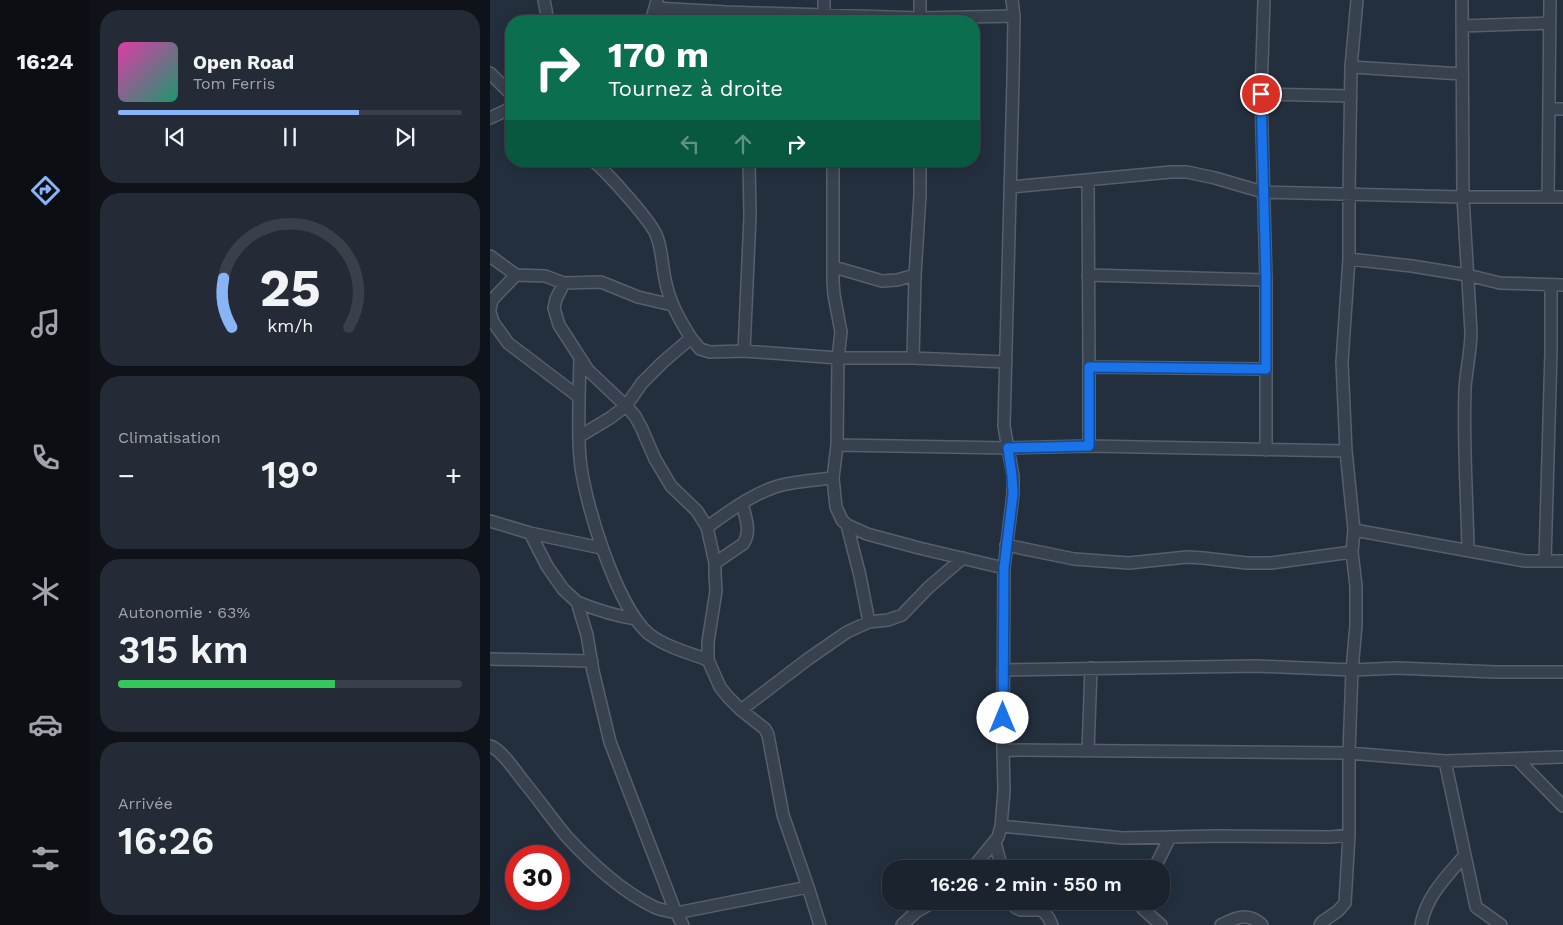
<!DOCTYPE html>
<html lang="fr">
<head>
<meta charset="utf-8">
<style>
	:root { --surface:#1b232e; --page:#242b36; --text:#f1f3f6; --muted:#a0a4aa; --line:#39404a; --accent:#8ab4f8 }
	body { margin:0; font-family:"Work Sans",sans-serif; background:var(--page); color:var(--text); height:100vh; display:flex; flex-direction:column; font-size:19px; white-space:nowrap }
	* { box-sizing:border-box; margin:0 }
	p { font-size:16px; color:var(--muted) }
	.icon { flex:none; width:28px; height:28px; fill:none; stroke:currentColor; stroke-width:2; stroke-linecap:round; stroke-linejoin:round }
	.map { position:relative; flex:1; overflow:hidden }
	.side { display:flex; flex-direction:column; gap:10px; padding:10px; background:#0f1319; width:400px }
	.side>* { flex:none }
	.guide { position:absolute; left:15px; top:15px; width:475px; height:152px; border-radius:20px; box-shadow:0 2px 12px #0003,0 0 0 1px var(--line); background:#0b6e4f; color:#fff; overflow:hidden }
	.speed { position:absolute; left:15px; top:845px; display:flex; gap:10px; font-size:25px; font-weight:700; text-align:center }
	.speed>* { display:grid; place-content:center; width:65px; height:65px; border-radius:50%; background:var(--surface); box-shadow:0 2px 12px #0003,0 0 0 1px var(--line); line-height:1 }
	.speed .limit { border:8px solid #d22; background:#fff; color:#111 }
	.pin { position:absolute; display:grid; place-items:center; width:42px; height:42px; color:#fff; margin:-21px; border:2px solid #fff; border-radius:50%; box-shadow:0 1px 5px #0007 }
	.me { position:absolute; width:55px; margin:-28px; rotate:0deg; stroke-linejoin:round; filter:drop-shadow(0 0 4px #0008) }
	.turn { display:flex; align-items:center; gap:18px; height:105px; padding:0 20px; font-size:22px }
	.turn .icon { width:65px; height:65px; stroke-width:2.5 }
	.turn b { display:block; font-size:35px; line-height:42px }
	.lanes { display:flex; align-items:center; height:48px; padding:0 20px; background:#0003; justify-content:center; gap:25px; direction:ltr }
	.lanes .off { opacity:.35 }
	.big { font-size:38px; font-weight:600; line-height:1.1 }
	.side .widget { flex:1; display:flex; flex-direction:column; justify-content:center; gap:8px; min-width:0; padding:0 18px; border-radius:20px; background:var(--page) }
	.side .dial { align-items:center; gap:0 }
	.dial svg { height:130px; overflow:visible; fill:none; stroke:var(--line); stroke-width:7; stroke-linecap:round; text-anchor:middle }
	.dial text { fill:var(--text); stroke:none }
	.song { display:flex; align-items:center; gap:15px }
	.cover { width:60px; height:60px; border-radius:8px; background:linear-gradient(135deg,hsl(320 70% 55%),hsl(160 70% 35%)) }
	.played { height:5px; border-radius:2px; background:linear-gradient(90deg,var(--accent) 70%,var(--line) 70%) }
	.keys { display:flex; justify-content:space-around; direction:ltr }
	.heat { display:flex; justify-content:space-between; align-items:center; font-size:28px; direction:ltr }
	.charge { height:8px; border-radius:4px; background:linear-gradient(90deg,#34c759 63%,var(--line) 0) }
	.trip { position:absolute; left:392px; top:860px; width:288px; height:50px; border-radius:20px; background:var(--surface); box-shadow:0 2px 12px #0003,0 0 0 1px var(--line); font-weight:600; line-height:50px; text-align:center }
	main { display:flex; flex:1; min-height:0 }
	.menu { display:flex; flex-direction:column; width:90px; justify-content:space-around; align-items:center; background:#0b0e12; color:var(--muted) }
	.menu .icon { width:35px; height:35px }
	.menu .active { color:var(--accent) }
	.menu b { font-size:22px; color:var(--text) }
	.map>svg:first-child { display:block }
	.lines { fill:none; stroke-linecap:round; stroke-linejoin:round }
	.minor-casing { stroke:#565f6c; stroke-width:14 }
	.minor { stroke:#38414e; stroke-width:11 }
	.route-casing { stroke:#114b97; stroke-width:12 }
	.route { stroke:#1a73e8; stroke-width:9 }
</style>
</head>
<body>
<main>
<nav class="menu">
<b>16:24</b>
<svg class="icon active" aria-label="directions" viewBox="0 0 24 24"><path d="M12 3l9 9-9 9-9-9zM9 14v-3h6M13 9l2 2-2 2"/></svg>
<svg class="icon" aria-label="music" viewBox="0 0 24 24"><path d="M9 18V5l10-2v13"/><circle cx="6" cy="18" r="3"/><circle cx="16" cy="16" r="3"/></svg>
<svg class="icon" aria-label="phone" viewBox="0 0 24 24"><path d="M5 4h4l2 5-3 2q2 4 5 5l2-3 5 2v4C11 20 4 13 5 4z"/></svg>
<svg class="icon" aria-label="climate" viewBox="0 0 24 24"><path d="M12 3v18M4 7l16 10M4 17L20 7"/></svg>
<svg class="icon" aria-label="car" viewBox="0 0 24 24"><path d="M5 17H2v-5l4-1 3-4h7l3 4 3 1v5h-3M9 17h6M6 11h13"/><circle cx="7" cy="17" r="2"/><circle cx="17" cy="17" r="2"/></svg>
<svg class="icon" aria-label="filters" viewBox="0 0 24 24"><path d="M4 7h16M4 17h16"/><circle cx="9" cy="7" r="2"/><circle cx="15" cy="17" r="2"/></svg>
</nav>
<section class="side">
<div class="widget">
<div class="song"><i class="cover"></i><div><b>Open Road</b><p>Tom Ferris</p></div></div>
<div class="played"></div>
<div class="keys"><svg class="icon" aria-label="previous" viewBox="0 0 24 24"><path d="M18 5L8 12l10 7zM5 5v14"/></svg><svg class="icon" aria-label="pause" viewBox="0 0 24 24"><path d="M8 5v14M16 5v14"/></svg><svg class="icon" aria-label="next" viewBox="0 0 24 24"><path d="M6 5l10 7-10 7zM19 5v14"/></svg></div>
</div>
<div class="widget dial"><svg viewBox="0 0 100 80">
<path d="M14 69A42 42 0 1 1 86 69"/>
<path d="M14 69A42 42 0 0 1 9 39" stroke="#8ab4f8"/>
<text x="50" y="56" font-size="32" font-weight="700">25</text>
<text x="50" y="72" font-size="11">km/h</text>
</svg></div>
<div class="widget"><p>Climatisation</p>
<div class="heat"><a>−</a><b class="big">19°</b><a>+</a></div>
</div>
<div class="widget"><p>Autonomie · 63%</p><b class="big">315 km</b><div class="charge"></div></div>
<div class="widget"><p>Arrivée</p><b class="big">16:26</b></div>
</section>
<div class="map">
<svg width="1073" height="925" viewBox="0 0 1073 925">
	<rect width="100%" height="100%" fill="#242f3e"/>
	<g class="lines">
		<defs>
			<path id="minor" d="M54,0L58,21
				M334,0V15L335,21
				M430,0V21
				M774,0L771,94L776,280V450
				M972,0L973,197L981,332C981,352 976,370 975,389C973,442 977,496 978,550
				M166,8L236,12L430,18L524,16
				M161,21L167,1
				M972,26L1060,23
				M861,67L972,74
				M0,73L21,94
				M771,94L861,96
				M1059,109H1073
				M0,118L21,108
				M343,161V282L344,295L351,332L348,358L347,445L343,478L346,507L352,520L357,525L377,534L429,548L514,568
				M598,180L599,367L776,369
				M520,187L681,172H697L725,178L773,192L973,197H1073
				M1058,197L1060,0
				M0,256L26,275L55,276L74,283L66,299L64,308L69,325L98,370L136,406L145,416L151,427L165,459L181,486L207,511L217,527L225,563V575L226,591L218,642V660L230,687L238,697L251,710L275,729L278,735L293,815L318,887L330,925
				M859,259L922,266L977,275L1010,283L1073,285
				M344,267L392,281L407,280L425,275
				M598,275L776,280
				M74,283L111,282L148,297L182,305
				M0,309L2,300L26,275
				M0,312L3,322L18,343L89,397L90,358
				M201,338L210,349L220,352L254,351L348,358H423L516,362
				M254,351L260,216L259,161
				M423,358L425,275L430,195V161
				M599,367V446
				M89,397C89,418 88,438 90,458C93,499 127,608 159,634C176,647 199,653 218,660
				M90,436L120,418L136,406L152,383L173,362L201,338C189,319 179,301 175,279C172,265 172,250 167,237C163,223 116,171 103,161
				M347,445L518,448L599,446L856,451
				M0,521L40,533L57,566L73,589L87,602L97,635L103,671L120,742L186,913L193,925
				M357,525L370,576L379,622
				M217,527C240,511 262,494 288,486C306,481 325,480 343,478
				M864,530L1035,561H1073
				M40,533L111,548
				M516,545L584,559L639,563L697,557L713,558L757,563H781L862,552
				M1055,561L1061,352V285
				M225,563L253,544C262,532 255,516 252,503
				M87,602C107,610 125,616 146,619
				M0,659L102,661
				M513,670L767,666L862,670L907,668L1006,672H1073
				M251,710L318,659L357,632L379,622L398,620L412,615L439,587L473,558
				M0,746C12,750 26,772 34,782C49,800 62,819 77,837C101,863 131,891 164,907C171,910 178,911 186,913L318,887
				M513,750L859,753L955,761L1073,757
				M598,751L601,668
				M1027,759L1073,806
				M955,761L986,907L1011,925
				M511,826L633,838L727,836L841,837L859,835V753L862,670L866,625V586L862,552L864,530L856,451L852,362L859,259V193L861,67L867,0
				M505,842L512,869
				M482,869L508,837L511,826L514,791L513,750L514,568L523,494V476L514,426L523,80L524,16L522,0
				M664,869L680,837
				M521,901L526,908L531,910H552L558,917L562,925
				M653,901V909L671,925
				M412,925L426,912L445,901
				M731,925C746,917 759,912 772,925
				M830,925L832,922L848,911L855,903L859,835
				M931,925C936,896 957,876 975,855"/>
		</defs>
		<use href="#minor" class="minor-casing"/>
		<use href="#minor" class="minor"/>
	</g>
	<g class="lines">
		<defs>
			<path id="route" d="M513,718L514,568L523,494L522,476L518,448L599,446V367L776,369V280L771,94"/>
		</defs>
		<use href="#route" class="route-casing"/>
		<use href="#route" class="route"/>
	</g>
</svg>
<div class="speed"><div class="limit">30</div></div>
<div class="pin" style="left:771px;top:94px;background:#d93025"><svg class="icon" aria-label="arrive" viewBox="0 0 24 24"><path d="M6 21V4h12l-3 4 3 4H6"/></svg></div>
<svg class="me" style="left:513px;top:718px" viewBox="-20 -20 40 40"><circle r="19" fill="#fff"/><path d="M0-13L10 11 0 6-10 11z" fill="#1a73e8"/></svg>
<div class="trip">16:26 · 2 min · 550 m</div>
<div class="guide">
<div class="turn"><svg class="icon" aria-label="right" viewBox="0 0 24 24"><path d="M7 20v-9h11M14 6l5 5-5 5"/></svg><div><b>170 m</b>Tournez à droite</div></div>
<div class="lanes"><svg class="icon off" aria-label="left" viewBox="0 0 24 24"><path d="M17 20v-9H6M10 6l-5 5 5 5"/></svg><svg class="icon off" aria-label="ahead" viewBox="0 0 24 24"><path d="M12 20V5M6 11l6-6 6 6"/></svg><svg class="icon" aria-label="right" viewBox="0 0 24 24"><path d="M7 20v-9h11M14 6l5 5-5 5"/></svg></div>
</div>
</div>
</main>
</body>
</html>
